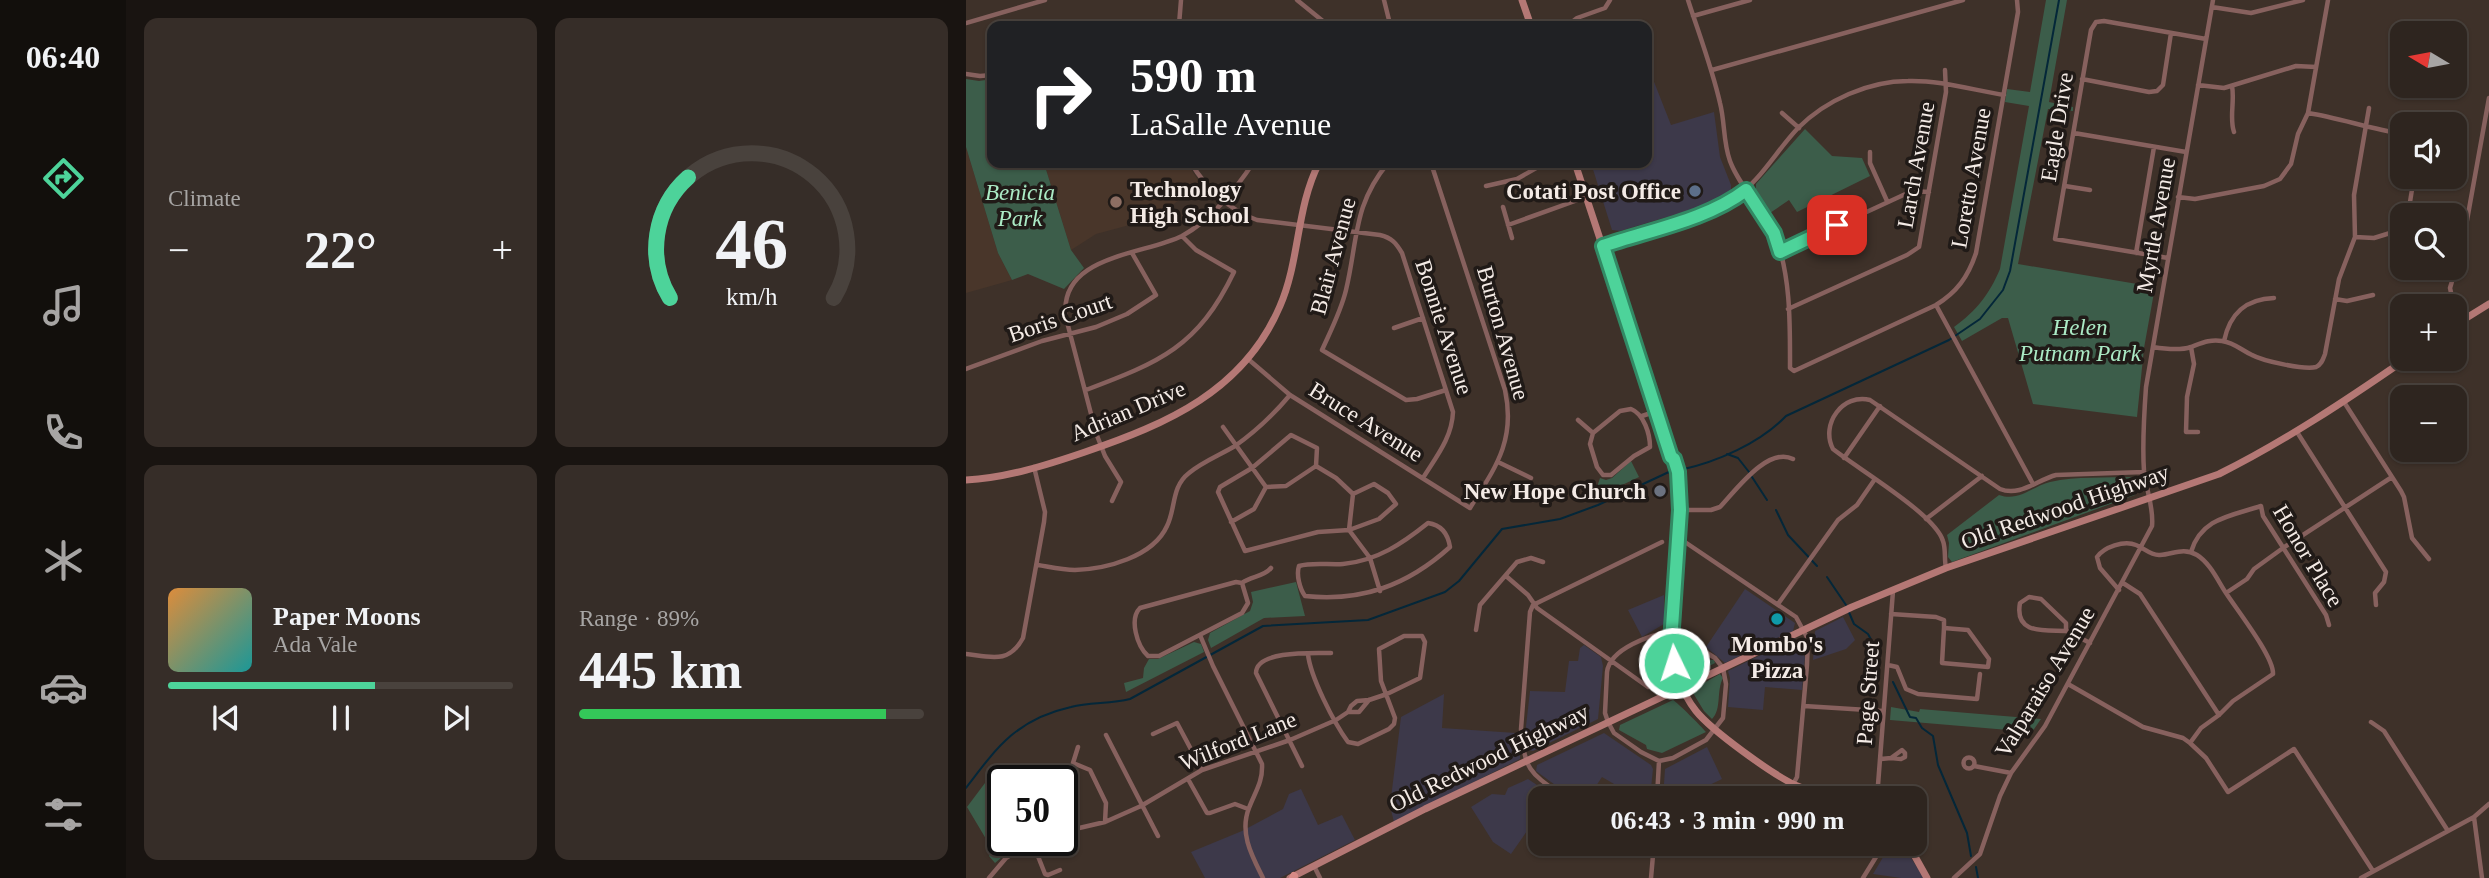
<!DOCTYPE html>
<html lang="en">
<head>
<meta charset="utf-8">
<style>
	:root { --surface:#2e251f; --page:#362d28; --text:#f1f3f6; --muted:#a7a5a4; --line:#49423d; --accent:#4dd39a }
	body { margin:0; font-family:Georgia,serif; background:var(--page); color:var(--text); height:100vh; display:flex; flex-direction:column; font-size:26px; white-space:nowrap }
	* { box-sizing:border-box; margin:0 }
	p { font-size:23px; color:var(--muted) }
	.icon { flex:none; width:38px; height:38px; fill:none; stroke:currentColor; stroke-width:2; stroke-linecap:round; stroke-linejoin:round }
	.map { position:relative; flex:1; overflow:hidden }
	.details { display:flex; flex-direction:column; gap:18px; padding:18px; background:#191411; width:840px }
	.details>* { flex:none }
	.banner { position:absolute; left:21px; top:21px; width:665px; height:147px; border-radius:14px; box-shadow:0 2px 5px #0004,0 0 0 2px var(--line); background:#202124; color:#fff; overflow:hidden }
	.needle { width:46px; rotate:280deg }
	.tools { position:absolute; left:1424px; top:21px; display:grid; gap:14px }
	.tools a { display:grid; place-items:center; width:77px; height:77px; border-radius:14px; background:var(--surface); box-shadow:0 2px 5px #0004,0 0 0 2px var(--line); font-size:35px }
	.speed { position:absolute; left:21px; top:765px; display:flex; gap:14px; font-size:35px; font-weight:700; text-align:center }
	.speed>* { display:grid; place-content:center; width:91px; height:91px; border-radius:50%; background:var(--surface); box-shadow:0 2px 5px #0004,0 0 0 2px var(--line); line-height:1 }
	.speed .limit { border:4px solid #111; border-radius:10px; background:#fff; color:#111 }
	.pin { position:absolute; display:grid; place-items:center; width:60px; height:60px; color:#fff; margin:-30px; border-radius:14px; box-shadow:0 4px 10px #0006 }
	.me { position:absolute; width:77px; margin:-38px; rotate:356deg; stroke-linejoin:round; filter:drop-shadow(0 0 5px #0008) }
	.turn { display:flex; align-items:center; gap:24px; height:147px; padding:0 28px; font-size:32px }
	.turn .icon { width:91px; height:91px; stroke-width:2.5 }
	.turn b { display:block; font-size:49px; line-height:60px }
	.big { font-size:52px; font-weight:800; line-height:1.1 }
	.details .widget { flex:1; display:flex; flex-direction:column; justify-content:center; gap:10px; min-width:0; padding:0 24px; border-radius:14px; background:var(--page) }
	.details .dial { align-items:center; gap:0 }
	.dial svg { height:182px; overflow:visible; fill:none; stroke:var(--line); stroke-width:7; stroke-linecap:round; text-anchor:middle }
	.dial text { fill:var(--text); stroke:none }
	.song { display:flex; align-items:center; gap:21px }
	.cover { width:84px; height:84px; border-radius:10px; background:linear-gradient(135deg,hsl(30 70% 55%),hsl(180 70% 35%)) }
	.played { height:7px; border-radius:4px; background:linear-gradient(90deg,var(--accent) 60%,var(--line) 60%) }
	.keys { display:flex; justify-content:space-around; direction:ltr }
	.heat { display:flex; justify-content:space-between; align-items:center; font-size:38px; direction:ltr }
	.charge { height:10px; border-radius:5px; background:linear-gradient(90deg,#34c759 89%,var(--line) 0) }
	.details .tiles { flex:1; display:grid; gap:18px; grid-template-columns:repeat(2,1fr) }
	.trip { position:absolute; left:562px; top:786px; width:399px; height:70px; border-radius:14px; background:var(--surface); box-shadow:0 2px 5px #0004,0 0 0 2px var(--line); font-weight:800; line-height:70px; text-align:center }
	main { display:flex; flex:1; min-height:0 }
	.tab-bar { display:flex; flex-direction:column; width:126px; justify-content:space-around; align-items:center; background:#120f0c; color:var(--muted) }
	.tab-bar .icon { width:49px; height:49px }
	.tab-bar .on { color:var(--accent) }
	.tab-bar b { font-size:32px; color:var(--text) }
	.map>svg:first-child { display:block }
	.commercial { fill:#3d394a }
	.built { fill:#49362a }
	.green { fill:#3c5d4a }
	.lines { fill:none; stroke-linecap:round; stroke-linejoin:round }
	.stream { stroke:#042739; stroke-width:2 }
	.street { stroke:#87615e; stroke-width:4.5 }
	.secondary { stroke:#b47875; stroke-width:7 }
	.primary { stroke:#d78a86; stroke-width:8 }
	.route-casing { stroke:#328964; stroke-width:18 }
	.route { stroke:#4dd39a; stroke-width:12 }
	.service-dot { fill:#5c6f8a; stroke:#201a17; stroke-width:2.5 }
	.education-dot { fill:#8d6e63; stroke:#201a17; stroke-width:2.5 }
	.worship-dot { fill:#6b7280; stroke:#201a17; stroke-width:2.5 }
	.culture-dot { fill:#0f9aa8; stroke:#201a17; stroke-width:2.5 }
	.labels { text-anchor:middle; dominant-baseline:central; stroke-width:7; stroke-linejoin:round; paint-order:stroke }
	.street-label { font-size:23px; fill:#f4ebe6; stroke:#201a17 }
	.poi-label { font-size:23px; font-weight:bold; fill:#f4ebe6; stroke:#201a17; text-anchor:end }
	.park-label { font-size:23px; font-style:italic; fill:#abeac5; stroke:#201a17 }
</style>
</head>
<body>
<main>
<nav class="tab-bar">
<b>06:40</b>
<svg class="icon on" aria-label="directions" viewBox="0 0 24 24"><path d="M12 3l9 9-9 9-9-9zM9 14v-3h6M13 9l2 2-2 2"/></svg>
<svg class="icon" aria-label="music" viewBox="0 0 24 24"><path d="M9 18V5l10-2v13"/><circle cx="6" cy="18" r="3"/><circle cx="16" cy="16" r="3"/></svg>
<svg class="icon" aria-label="phone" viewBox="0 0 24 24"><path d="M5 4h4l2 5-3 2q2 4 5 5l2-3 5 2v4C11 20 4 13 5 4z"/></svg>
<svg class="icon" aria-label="climate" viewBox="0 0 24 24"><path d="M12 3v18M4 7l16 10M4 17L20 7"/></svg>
<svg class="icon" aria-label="car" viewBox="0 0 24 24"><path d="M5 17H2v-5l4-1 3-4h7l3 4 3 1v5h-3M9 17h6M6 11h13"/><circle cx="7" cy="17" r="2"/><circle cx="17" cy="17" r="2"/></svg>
<svg class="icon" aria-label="filters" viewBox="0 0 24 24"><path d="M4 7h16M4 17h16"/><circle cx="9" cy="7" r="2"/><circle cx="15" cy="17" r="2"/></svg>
</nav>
<section class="details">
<div class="tiles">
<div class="widget"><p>Climate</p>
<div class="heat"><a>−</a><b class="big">22°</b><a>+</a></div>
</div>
<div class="widget dial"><svg viewBox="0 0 100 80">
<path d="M14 69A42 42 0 1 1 86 69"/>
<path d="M14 69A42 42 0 0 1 22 16" stroke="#4dd39a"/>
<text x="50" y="56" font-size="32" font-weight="700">46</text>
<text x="50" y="72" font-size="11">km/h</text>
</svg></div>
<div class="widget">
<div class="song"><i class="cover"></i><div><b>Paper Moons</b><p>Ada Vale</p></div></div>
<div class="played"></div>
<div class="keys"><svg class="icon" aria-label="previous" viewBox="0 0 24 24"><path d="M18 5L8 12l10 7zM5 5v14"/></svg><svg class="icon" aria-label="pause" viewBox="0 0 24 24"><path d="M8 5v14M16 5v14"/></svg><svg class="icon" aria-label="next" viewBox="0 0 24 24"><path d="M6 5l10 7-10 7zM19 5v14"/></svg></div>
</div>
<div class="widget"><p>Range · 89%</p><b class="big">445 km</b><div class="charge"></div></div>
</div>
</section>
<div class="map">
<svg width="1523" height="878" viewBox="0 0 1523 878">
	<rect width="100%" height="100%" fill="#3e3129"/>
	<path class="commercial" d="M681,64L705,125L748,112L754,157L765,185V191L751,202L654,231L646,230L625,163H681Z
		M779,589L829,623L827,631L759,663L740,647Z
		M698,595V624L676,637L662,610Z
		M877,617L889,640L880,649L847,660L849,631Z
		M829,638L839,657L836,690L799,687L797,710L762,707L764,678L762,671Z
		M618,645L635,657L637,666L632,719L567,751L562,750L558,744L564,691L599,692L603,661H612L614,648Z
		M478,694L476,728L550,733L554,739V759L428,822L424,806L435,717Z
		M638,733L685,765L687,769L684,798H649L655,788L636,777L622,798H607L570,771L571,765Z
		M741,747L756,779L727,793L730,798H697L699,769Z
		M562,779L589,797L574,798V823L568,821L545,854L527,842L505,807L526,794L539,795L542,788Z
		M335,789L352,825L376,815L389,840L314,878H239L225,852L276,831L317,809L323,794Z
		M925,844H936L958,878H935L907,874Z"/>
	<path class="built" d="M0,147L32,253L46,280L0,293Z
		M78,163H221L235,185L186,219L130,234L105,250Z"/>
	<path class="green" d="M1080,0H1101L1083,102L1107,107V111L1082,109L1052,264L1189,287L1178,348L1171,417L1067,404L1042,318H1036L996,341L988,327C1010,311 1023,295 1034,269L1063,106L1039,102L1041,89L1064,92Z
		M0,79L13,81L26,79V163H78L105,250L118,268L98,289L62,274L46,280L32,253L0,147Z
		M839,129L866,156L896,158L904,176L831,212L823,200L804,213L790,192V184Z
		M665,461L673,477L635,495L632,484L634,478L640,480L646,478Z
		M1167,477C1175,483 1173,487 1169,495L986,562L982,557L983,543L981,535L1033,495C1053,502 1065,487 1084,482C1111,476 1140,478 1167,477Z
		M330,582L339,616L298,618L245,648L242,640L244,633L284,611L287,602L285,592Z
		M228,642L235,644L238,652L160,692L158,683L177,678L178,668L183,659H192Z
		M713,644L740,660H748L749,663L726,675L717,673L713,657Z
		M754,674L757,678C750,691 756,709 746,719L738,711L727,693L729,688Z
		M707,700C712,703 735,726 740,732L696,753L681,749L680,745L653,730L654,725Z
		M925,707L953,712L954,709L1075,719L1066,732L924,720Z
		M19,783L37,815V840H51L53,843L29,863L23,856L26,849L1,807Z"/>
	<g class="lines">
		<path class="stream" d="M761,454L772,458L783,472
			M714,470C751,462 794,443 820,416L983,340L1014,319L1037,290L1044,271L1093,0
			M786,477L801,500
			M810,510L822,535L851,566
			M861,577L880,605
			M882,610L888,624L902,634L914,656
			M927,682L944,717L950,718L956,728L967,736L972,765L1001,833L1005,856
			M0,788C31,747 51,719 105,707C124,702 144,704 164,699L297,626L402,620L479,592L493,581L536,529L594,519L632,505L705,471
			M1010,867L1012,878"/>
		<path class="street" d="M331,0L363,26
			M418,0L423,20L419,26
			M722,0C733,34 746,68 754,103C759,122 757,142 764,161C774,188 798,209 809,235C825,276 824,325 824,368L828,371L970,305C991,292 1002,277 1010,253L1052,12L1051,0
			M1246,7L1285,13L1337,0
			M727,16L784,0
			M0,23L79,0
			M213,25L215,0
			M199,26L220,24L244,26
			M601,26L611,18L639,8L644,0
			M746,70L997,0
			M0,74L14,76L26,75
			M1116,79L1183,92L1191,91L1197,85L1205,33
			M1232,85L1258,88L1330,66L1350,67
			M1266,86C1269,101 1263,118 1268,132
			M816,113L833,128
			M1342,113C1374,118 1404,129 1437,134
			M1108,133L1220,152
			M904,152V163L921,201
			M225,163C240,188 263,210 291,220L414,235C426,238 430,243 436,253L487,412C486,438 470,457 457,478
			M422,163C387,205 392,240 380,290C375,311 365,330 356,350L440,400L451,399L480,390
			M520,186L551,179L579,163
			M1099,186L1124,190
			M1212,197L1229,199L1298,186L1314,179L1325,164L1332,134L1342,113L1362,0
			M537,207L546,238
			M1444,215V202L1448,177
			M1489,218L1501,220
			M542,225L620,197
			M1389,237L1408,238L1437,229
			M637,246C674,233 736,220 767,199C794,182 810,151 832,128C860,100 903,81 942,81C973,80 1007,90 1038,95
			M814,252L946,191L963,192
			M1170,253L1188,147
			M1202,258L1089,239L1125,30L1130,22L1138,21L1240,39
			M1369,299L1381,301L1407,295
			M970,305L1067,484
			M1488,306L1484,288L1496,248L1523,98
			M822,309L941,255L953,247L980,92L979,70
			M428,328L457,318
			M1258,341C1264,313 1280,299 1308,298
			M1187,347C1199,349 1213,351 1225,347C1236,343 1244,339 1256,341C1269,343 1275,350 1286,355C1297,361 1338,370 1350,367C1356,364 1357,359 1359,354L1373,279L1389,237L1388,195L1403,108
			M1225,347L1228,364L1221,397L1220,432H1232
			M282,359L324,395L504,508C529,468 550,441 539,390L465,163
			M0,369L76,341L130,327L161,314L190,295L166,253
			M120,390C194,362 232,347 268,272L230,250L216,236
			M1378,402L1435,491L1438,497L1446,538L1463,559
			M665,409C678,414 684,434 684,447L668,456L645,475H637L631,467L624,444L627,433L654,411Z
			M676,416L691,411
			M612,420L627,433
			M257,427L300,487
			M1331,432L1420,572L1418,582L1409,593L1410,605
			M878,458L914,406
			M532,462L565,478
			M350,466L351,448L325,435L286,468L254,487L252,492L279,551L352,532L383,530L413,519L430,504L422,493L408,484L387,494
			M350,466L370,478L387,494L383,530L404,558L414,591
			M300,487L320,486L350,466
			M146,501L155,482L139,456L130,433L100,318C91,255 178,255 216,236C244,221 270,189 287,163
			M714,510H745L754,507C770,490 802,446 827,459
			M960,519L1016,476
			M265,522L288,509L300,487
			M462,523C476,525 482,534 484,547C442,585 396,602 339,596C334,589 330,575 333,566C346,562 363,565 377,564C411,561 437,543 462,523Z
			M713,538L830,617L842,639L841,665L831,777L824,790L808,798
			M1225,552C1235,518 1265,516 1295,506L1297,516L1360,615L1363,625
			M72,565C84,567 96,570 109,570C140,569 187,557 201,526C210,508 205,487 223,473C236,462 254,455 269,446C289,432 308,414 324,395
			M980,568C978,559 980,549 977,541C969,514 892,469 867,449C854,424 877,393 904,400L1034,489C1054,497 1071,480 1090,475L1178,472
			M540,576L562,595L571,608L682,687
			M270,582L276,583L282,603L276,613L193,656H182C171,646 163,619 174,608Z
			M276,583C285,576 298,577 305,568
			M1157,583L1174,594L1253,715
			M1153,590L1134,568L1131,557C1138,547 1158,540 1170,545C1178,548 1185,556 1194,555C1208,554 1217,547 1231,555C1244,563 1252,581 1260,593
			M812,604L872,520L891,505L909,479
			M925,614L970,617L978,620V628L1002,630L1023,659L1022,667L976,663L978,628
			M510,630L514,605L551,562L565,558L577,562
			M706,631L749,658L757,668L760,684L757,718L740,740L707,758L693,761L675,752L648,733L642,722L639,713L641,672C644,648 685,635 706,631Z
			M1100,631V623L1075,599L1063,597L1054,603C1048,635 1080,630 1099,631C1106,631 1117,640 1124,643
			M234,635L247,666L296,764C297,782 289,792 283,808C273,833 286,856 297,878
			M0,654C25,657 43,664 57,638L78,522L79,512L68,467
			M922,665L931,667L940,689L952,694L1011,699L1014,674
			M1102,684L1177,727L1217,738L1224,743L1240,758L1262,792L1328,749L1407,871
			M838,706L917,711
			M382,712H393L403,700
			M1405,722L1418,731L1482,831
			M187,734L211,723L236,770
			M140,735L192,836
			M1224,743L1235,728L1253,715L1267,701L1307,674C1308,657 1271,610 1260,593L1281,579L1288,569L1317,548L1426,477
			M112,747L107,763L124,770L140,803L139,822
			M997.5 763a5.5 5.5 0 1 1 11 0a5.5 5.5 0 1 1-11 0Z
			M915,759L925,758L936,750L939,753V757L935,759L925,758
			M336,766L290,673C290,650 348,653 365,653
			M1008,766L1045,773
			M222,779L241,813H244L269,804L282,809
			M54,780L58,770
			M600,798C566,774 558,772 555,729L564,612L567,605L696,542
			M691,798L693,761
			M911,798L927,591
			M1508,817L1516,878
			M96,832L139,822L175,806L236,770L324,740L370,720L382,712L385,706L391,701L403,700L421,694L454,678L459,642L456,636H438L413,649L415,681L429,718L428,724L423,729L392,744L382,742C368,723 344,676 342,654
			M66,841L79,874L82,875L94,870
			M667,844C684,854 693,852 711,844
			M348,866L354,878
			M23,878L40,858L68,840
			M685,878L688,844
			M897,878L918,844
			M988,878L1014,854L1034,796L1045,773L1079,726L1186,526C1188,507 1180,490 1178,471C1176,443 1178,415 1180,387L1247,0
			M1395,878L1508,817L1523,804"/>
		<path class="secondary" d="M556,0L565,26
			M609,163L694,421L704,457V462L711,477
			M1489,325L1523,304
			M704,457L708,459L712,472L714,510L705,642C706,666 715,692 730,711C746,731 806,774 829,785C841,790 853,794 864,798
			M0,480C40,478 81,465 119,452C201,424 278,391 314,306C334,260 330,208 353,163
			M942,844L961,878
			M324,878L459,809L886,607L980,568L1253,474C1319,441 1379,401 1440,359"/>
		<path class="primary" d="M327,878L328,876"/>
	</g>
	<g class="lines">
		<defs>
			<path id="route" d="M708,663L705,642L714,510L712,472L708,459L705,457L637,246C683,230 741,220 780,190L808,233L814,252L871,225"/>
		</defs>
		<use href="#route" class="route-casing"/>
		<use href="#route" class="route"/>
	</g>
	<circle class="service-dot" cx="729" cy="191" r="7"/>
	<circle class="education-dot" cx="150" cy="202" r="7"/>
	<circle class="worship-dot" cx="694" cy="491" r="7"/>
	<circle class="culture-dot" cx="811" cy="619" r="7"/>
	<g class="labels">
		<g class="street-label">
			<text transform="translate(1091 127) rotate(-81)">Eagle Drive</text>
			<text transform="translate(950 165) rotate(-80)">Larch Avenue</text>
			<text transform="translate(1005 178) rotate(-80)">Loretto Avenue</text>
			<text transform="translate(1190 225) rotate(-80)">Myrtle Avenue</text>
			<text transform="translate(367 256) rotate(-75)">Blair Avenue</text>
			<text transform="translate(94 318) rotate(-19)">Boris Court</text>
			<text transform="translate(478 327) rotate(72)">Bonnie Avenue</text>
			<text transform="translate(537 333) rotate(74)">Burton Avenue</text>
			<text transform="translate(162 411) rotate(-23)">Adrian Drive</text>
			<text transform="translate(400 422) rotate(32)">Bruce Avenue</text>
			<text transform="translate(1099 507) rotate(-19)">Old Redwood Highway</text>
			<text transform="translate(1342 556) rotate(59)">Honor Place</text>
			<text transform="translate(1079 682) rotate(-59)">Valparaiso Avenue</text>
			<text transform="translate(902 693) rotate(-86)">Page Street</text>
			<text transform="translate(272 741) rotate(-22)">Wilford Lane</text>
			<text transform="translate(523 758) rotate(-26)">Old Redwood Highway</text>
		</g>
		<g class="poi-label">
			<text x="164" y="189" text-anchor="start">Technology<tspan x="164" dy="26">High School</tspan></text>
			<text x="715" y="191">Cotati Post Office</text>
			<text x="680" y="491">New Hope Church</text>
			<text x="811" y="644" text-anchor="middle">Mombo's<tspan x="811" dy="26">Pizza</tspan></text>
		</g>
		<g class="park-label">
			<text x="54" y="192">Benicia<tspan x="54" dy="26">Park</tspan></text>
			<text x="1114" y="327">Helen<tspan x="1114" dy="26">Putnam Park</tspan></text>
		</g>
	</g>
</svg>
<div class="tools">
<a><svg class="needle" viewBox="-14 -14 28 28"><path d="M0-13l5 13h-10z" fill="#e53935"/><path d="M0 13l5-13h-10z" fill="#a7a5a4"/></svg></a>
<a><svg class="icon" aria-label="sound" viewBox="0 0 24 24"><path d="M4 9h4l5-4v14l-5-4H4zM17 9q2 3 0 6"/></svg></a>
<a><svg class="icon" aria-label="search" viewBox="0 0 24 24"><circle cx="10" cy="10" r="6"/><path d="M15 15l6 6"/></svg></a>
<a>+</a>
<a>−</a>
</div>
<div class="speed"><div class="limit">50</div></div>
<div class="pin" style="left:871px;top:225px;background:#d93025"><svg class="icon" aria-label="arrive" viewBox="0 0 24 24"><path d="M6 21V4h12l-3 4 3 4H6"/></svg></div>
<svg class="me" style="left:708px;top:663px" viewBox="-20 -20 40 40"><circle r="17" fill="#4dd39a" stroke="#fff" stroke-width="3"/><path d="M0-11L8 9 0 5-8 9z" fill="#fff"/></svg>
<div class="trip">06:43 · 3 min · 990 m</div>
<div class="banner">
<div class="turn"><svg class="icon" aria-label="right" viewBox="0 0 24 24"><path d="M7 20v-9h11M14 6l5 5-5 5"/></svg><div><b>590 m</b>LaSalle Avenue</div></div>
</div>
</div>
</main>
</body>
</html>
